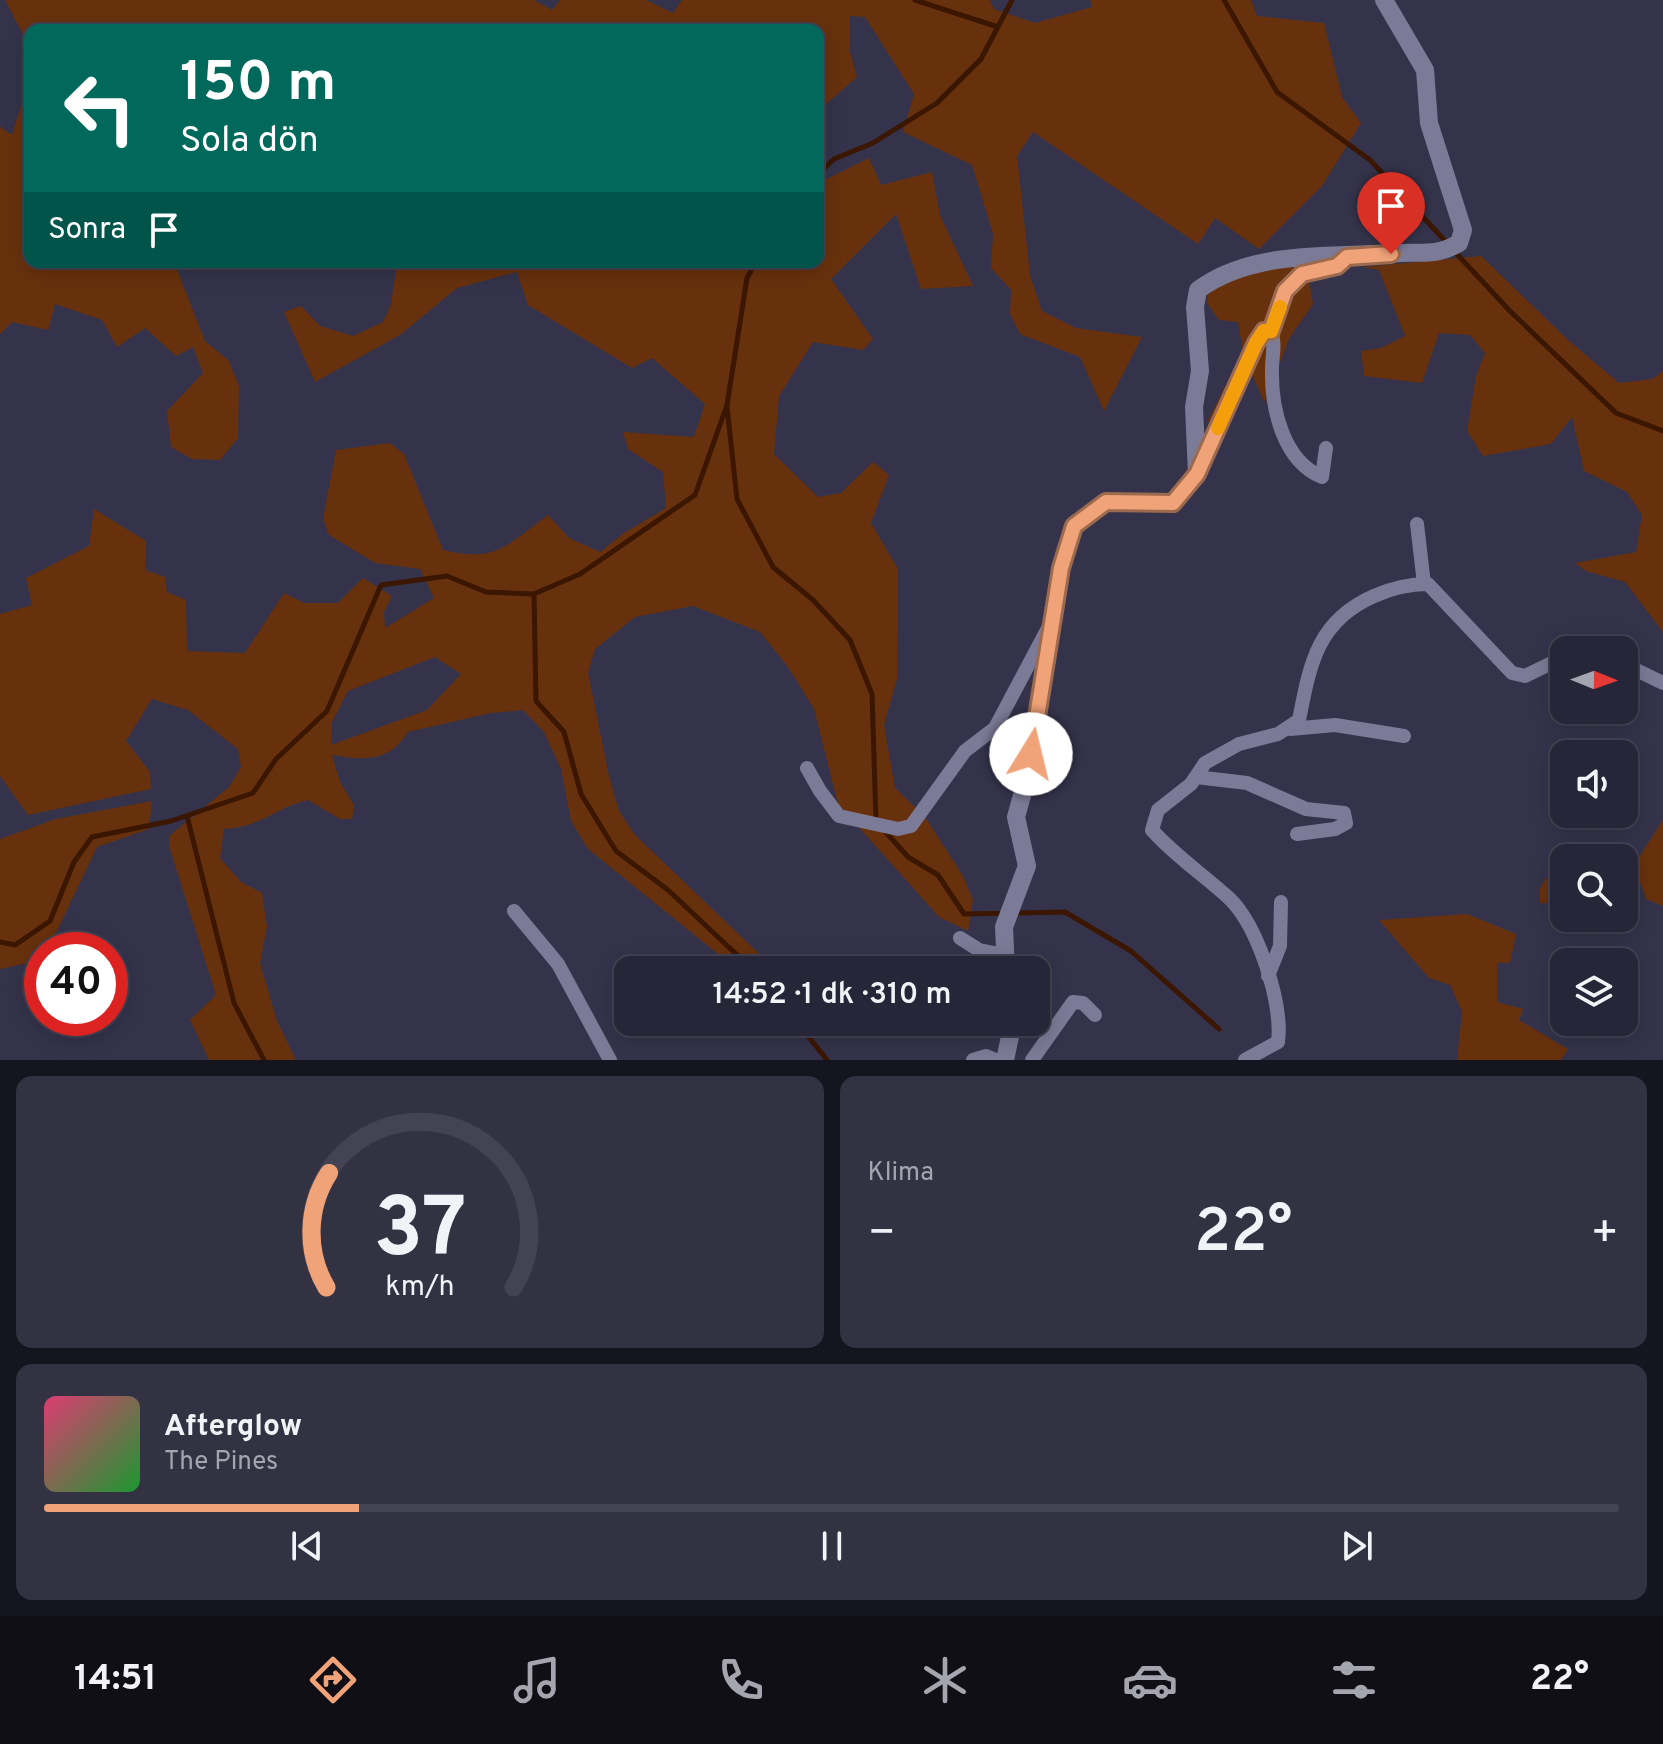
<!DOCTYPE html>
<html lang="tr">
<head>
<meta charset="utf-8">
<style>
	:root { --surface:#272638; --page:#333243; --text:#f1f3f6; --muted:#a4a5ae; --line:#434353; --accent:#f0a378 }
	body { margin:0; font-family:Overpass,sans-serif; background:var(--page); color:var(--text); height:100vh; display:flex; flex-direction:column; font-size:30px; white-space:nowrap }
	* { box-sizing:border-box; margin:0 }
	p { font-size:26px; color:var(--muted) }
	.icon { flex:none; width:44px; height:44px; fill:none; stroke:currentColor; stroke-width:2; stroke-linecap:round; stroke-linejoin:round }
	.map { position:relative; height:1060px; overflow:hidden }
	.panel { display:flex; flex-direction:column; gap:16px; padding:16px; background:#15151f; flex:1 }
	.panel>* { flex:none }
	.guide { position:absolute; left:24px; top:24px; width:800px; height:244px; border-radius:16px; box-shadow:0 4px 20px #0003,0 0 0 2px var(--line); background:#00695c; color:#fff; overflow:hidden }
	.needle { width:52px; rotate:91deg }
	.buttons { position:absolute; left:1550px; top:636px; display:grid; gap:16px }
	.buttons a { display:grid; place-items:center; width:88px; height:88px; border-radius:16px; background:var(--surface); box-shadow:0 4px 20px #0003,0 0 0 2px var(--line); font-size:40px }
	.speed { position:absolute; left:24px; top:932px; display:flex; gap:16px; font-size:40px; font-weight:700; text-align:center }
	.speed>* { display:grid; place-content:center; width:104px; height:104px; border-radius:50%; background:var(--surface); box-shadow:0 4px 20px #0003,0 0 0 2px var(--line); line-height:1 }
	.speed .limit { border:12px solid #d22; background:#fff; color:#111 }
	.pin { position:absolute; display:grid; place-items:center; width:68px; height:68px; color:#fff; margin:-82px -34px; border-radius:50% 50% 50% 0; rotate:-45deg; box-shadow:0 0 8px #0007 }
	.pin .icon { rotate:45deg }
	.me { position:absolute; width:88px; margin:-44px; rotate:9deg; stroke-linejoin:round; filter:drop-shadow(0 0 6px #0008) }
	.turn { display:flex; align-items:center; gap:28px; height:168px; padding:0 24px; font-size:36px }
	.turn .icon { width:104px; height:104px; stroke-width:2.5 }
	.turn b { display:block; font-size:56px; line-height:68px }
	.then { display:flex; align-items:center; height:76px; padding:0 24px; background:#0003; gap:16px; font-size:30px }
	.big { font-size:60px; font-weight:600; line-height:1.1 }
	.panel .tile { flex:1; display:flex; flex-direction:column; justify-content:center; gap:12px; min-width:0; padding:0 28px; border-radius:16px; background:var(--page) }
	.panel .dial { align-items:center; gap:0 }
	.dial svg { height:208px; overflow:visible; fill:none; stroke:var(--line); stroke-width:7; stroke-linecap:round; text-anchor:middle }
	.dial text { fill:var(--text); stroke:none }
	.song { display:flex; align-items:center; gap:24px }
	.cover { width:96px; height:96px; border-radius:12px; background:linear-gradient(135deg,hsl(340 70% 55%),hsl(130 70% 35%)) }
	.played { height:8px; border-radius:4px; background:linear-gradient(90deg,var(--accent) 20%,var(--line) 20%) }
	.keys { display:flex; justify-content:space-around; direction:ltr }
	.heat { display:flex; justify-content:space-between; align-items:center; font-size:44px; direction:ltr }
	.panel .tiles { flex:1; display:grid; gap:16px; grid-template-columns:1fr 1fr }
	.tile:last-child { grid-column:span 2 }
	.trip { position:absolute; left:614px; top:956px; width:436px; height:80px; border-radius:16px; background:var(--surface); box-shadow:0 4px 20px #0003,0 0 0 2px var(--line); font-weight:600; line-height:80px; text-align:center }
	.menu { display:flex; height:128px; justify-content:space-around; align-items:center; background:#100f16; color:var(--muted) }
	.menu .icon { width:56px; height:56px }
	.menu .on { color:var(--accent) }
	.menu b { font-size:36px; color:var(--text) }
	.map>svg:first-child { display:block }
	.green { fill:#68310d; fill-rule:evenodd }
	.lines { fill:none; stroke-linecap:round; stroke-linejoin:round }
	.stream { stroke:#3b1600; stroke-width:5 }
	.minor { stroke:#7c7b97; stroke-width:14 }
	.tertiary { stroke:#7c7b97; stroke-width:18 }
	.route-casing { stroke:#9c6a4e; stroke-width:20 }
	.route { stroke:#f0a378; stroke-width:14 }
	.slow { stroke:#f59e0b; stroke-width:14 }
</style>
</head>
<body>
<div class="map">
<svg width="1663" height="1060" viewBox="0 0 1663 1060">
	<rect width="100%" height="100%" fill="#34334b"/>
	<path class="green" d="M5,0H534L552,10L560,0H646L673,13L682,0H990L994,9L1035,23L1092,7L1090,0H1251L1257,16L1324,23L1342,97L1361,123L1322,186L1259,249L1215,218L1198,244L1033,132L1017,156L1030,275L1042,311L1076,328L1142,337L1104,411L1080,357L1020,334L1010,314L1011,290L991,268L993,234L972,165L903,132L914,94L865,17L850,16V52L857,77L818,111V30H30V48Z
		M30,75V262H174L205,341L229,361L239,386L238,438L220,460L192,459L171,447L167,411L203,373L193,347L176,356L145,328L117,347L102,320L55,304L48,330L12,322L0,334V127L12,135Z
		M869,158L881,185L932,172L940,215L973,286L921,289L896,214L831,279L873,339L863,350L813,342L779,396L774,454L818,497L841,493L873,462L889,475L871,523L898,569L897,679L884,725L895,788L925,817L963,876L973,900L968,931L939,917L838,804L814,709L788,667L760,632L693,606L635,617L595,649L588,673L609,776L619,811L635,835L776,970H734L718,954L588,849L571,821L561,769L544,732L523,710L491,713L408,732C389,763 363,760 332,755L340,782L354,805L352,819H340L308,800C274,808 262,827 224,829L220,858L241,882L262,893L267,927L260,963L277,1021L296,1060H209L190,1020L216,995L169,846V836L229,787L241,767L238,749L188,710L152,699L126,741L150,772L151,789L28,815L0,776V614L32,605L26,578L89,546L94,509L146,541L145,570L165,577L167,592L186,600L187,651L245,653L284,593L304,603H338L363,578L392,596L384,612L385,628L434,598L420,569L375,563L329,535L323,519L336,450L390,443L404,454L443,550C496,563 507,545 548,515L569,538L600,552L624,533L666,508L663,472L628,449L623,432L694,437L705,404L652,358L632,368L528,305L517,272L457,288L400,335L315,382L284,312L301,306L320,326L353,336L383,322L391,304L397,262H818V176L825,180ZM435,657L461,674L427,710L331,745L332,722L348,691Z
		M1481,256L1568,340L1619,383L1653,379L1663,371V632L1625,582L1586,571L1575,563L1636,552L1642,515L1627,492L1584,471L1572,417L1551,444L1483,456L1467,431L1476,376L1485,353L1470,335L1439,333L1422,383L1364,376L1361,351L1381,348L1405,336L1379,270L1363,267Z
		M1306,264L1313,304L1290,337L1264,402L1253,376L1206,424L1243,351L1238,322L1219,320L1207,303L1208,294L1239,273Z
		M152,801L149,829L97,847L55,935L60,950H42V960L0,969V839L56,819Z
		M1663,820V906L1646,899L1634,865Z
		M1560,857L1572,858H1564V904L1540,903V888Z
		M1467,914L1516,934L1510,963H1497V1002L1523,1009L1519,1020L1568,1049L1561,1060H1457L1462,1012L1450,985L1429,978L1379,920Z"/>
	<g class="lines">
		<path class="stream" d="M915,0L998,27
			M1224,0L1277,92L1370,160L1448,244
			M818,174L834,159L873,143L937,103L981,59L1012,0
			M1454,251L1509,310L1616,413L1663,431
			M727,407L737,499L773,567L813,600L850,640L872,694L876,821
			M534,594L536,701L564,732L581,794L616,851L668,890L753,970
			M187,816L234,1003L264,1060
			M883,829L908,857L938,875L964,914L1065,912L1131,951L1219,1029
			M0,942L15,945L50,921L74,862L92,837L171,821L253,793L276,759L327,711L381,585L447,576L486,592L534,594L580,574L695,495L727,405L747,278L756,262
			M797,1022L827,1060"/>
		<path class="minor" d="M1271,331C1280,307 1285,280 1313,271C1327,267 1336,267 1347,257
			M1197,474L1256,343L1264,331H1271C1276,344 1272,356 1272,369C1271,408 1283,461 1322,477L1326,448
			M1417,524L1424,584
			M1624,664L1663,683
			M1290,729L1335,725L1404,736
			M807,768L820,791L839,816L898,829L911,826L965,751L995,728L1047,630
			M1196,777L1247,783L1306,809L1344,813L1346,823L1335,829L1297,834
			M514,911L558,964L610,1060
			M960,938L979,950L1005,955
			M1268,976L1280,946L1281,902
			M973,1060L986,1056L995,1060
			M1032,1060L1073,1002L1083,1003L1095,1015
			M1245,1060L1278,1042C1283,1003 1258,927 1230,899C1204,875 1175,856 1152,830L1158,810L1191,784L1205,763L1239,744L1278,734L1299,720C1310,664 1317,621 1374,596C1392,588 1409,584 1428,584L1512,673L1525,676L1564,657"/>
		<path class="tertiary" d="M1006,970L1004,927L1027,866L1016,817L1026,781L1061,568L1074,526L1106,502L1173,503L1197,474L1194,407L1200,371L1195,307L1198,290C1253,249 1335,257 1401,253C1425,252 1437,256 1459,243L1463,230L1429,123L1425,70L1384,0
			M1005,1060L1013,1022"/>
	</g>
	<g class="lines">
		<defs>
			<path id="route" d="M1031,754L1061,568L1074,526L1106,502L1173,503L1197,474L1256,343L1264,331H1271L1285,291L1302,274L1337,266L1347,257L1391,254"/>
		</defs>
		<use href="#route" class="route-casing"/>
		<use href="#route" class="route"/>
		<path class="slow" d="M1218,428L1256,343L1264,331H1271L1280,307"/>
	</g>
</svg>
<div class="buttons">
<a><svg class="needle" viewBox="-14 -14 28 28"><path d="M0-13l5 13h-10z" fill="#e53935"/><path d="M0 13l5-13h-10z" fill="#a4a5ae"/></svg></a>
<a><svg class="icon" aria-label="sound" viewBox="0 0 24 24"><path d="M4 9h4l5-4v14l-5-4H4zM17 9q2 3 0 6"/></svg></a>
<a><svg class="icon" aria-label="search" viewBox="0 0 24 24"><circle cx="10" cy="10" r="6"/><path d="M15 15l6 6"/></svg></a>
<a><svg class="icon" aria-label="layers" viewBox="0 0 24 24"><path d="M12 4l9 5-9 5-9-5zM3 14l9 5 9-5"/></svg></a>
</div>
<div class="speed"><div class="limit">40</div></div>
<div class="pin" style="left:1391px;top:254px;background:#d93025"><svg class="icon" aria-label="arrive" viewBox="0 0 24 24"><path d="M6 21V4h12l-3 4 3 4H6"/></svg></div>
<svg class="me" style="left:1031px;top:754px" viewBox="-20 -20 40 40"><circle r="19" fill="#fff"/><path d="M0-13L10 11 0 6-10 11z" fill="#f0a378"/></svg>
<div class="trip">14:52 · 1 dk · 310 m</div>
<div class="guide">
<div class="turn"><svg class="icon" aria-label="left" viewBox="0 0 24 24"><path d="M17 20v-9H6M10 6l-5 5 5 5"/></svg><div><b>150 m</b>Sola dön</div></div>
<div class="then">Sonra<svg class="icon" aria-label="arrive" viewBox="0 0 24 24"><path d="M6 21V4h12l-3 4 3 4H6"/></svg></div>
</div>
</div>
<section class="panel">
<div class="tiles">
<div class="tile dial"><svg viewBox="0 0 100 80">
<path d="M14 69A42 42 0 1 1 86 69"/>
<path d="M14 69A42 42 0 0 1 15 25" stroke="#f0a378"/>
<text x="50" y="56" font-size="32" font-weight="700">37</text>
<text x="50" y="72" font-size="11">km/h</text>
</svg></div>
<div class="tile"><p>Klima</p>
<div class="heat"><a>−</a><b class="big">22°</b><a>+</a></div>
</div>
<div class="tile">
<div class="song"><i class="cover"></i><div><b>Afterglow</b><p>The Pines</p></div></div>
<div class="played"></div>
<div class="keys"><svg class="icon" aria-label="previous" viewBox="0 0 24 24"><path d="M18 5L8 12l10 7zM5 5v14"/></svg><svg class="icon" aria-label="pause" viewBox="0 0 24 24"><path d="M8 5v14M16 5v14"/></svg><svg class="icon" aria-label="next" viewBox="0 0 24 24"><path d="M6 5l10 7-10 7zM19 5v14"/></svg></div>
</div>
</div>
</section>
<nav class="menu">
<b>14:51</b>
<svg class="icon on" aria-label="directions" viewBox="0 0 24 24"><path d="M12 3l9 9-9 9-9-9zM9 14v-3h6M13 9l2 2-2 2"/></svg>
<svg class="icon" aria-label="music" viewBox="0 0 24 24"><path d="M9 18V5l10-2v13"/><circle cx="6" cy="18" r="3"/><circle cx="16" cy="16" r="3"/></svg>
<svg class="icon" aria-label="phone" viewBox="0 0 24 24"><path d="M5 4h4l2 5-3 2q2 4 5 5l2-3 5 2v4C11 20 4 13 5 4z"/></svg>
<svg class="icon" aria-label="climate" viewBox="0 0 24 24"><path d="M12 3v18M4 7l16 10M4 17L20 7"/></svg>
<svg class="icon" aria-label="car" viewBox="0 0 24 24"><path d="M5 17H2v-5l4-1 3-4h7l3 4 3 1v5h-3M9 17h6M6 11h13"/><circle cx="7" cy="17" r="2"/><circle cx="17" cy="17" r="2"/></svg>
<svg class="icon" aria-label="filters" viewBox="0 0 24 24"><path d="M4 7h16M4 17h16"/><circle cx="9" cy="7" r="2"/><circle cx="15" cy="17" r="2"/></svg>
<b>22°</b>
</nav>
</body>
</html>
